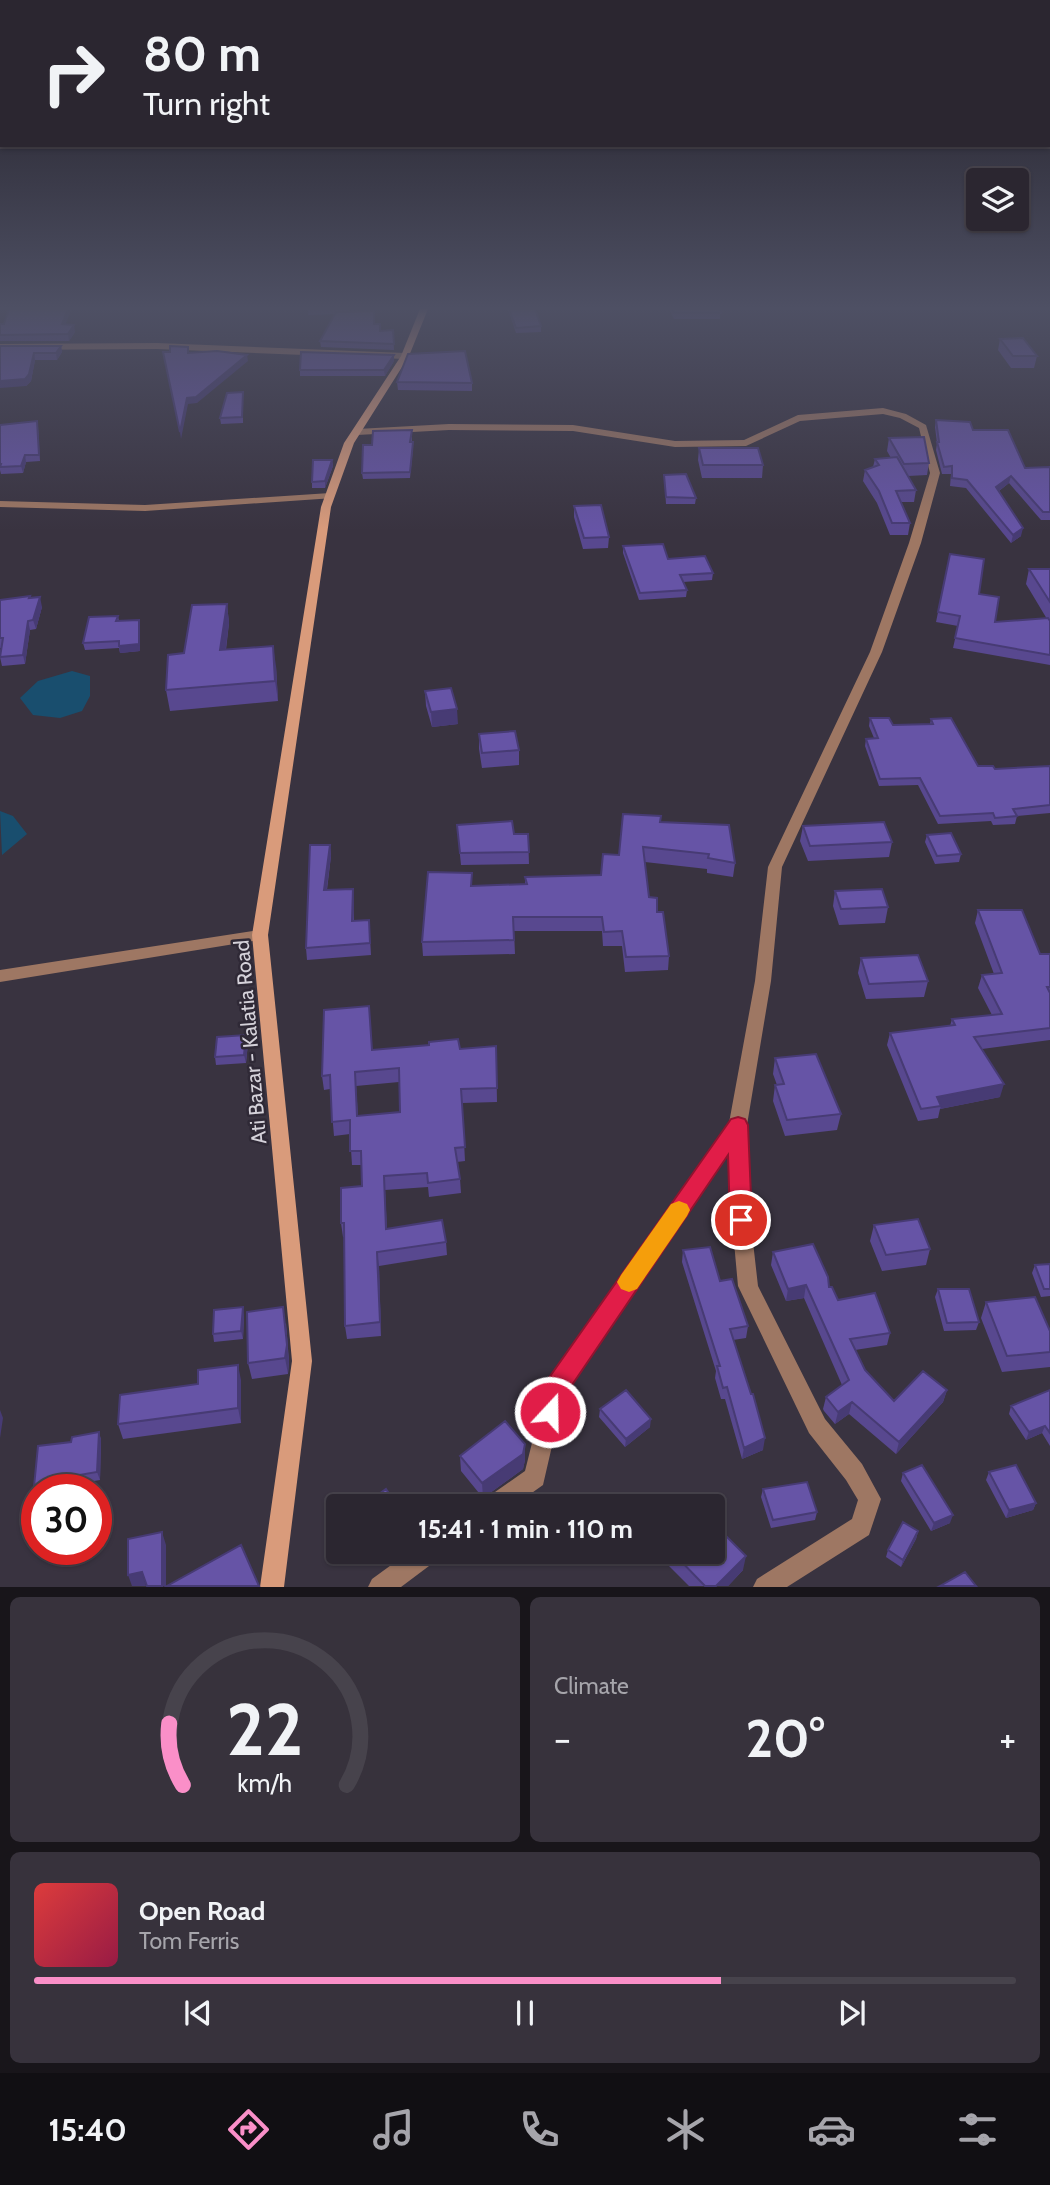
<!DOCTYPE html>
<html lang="en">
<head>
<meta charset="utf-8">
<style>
	:root { --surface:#2b2630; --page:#37323c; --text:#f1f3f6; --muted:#a6a5ab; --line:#47434c; --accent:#fa8fc8 }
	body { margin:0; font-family:Cabin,sans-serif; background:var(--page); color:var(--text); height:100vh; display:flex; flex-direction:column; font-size:26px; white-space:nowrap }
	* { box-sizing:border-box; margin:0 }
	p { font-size:23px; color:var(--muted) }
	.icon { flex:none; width:38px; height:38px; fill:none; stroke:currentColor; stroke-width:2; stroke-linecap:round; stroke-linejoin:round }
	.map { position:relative; height:1587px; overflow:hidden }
	.panel { display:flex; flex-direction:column; gap:10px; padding:10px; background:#18151a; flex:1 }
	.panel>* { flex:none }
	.banner { position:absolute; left:0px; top:0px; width:1050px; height:147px; box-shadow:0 2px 5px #0004,0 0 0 2px var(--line); background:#2b2630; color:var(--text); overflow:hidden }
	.fabs { position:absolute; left:966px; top:168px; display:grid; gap:14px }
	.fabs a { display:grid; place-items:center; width:63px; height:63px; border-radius:7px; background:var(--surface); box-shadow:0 2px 5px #0004,0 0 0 2px var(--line); font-size:35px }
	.speed { position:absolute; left:21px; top:1474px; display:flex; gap:14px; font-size:35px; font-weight:700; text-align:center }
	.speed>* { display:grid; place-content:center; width:91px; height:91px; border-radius:50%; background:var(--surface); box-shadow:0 2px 5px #0004,0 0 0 2px var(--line); line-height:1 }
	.speed .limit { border:10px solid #d22; background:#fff; color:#111 }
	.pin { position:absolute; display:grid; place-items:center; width:60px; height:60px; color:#fff; margin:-30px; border:4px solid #fff; border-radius:50%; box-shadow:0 2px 7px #0007 }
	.me { position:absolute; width:77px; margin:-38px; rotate:21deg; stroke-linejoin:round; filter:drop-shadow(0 0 5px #0008) }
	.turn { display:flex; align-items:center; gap:24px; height:147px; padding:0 28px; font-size:32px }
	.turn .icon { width:91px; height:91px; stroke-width:2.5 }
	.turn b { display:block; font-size:49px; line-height:60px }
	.big { font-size:52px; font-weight:800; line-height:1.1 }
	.panel .card { flex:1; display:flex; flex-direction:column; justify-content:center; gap:10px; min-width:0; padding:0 24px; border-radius:10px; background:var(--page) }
	.panel .dial { align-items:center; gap:0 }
	.dial svg { height:182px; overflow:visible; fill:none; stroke:var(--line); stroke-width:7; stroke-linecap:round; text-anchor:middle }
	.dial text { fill:var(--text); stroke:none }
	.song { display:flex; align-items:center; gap:21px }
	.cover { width:84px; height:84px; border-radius:10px; background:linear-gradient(135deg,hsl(0 70% 55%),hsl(340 70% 35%)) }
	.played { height:7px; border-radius:4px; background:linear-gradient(90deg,var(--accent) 70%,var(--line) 70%) }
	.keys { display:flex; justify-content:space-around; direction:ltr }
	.heat { display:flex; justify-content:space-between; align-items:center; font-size:38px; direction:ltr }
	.panel .tiles { flex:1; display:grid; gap:10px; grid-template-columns:1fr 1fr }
	.card:last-child { grid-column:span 2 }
	.trip { position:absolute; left:326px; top:1494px; width:399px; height:70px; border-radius:7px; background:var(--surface); box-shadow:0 2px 5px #0004,0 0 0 2px var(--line); font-weight:800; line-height:70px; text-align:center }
	.menu { display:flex; height:112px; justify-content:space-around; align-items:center; background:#110f13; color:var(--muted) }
	.menu .icon { width:49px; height:49px }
	.menu .selected { color:var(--accent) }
	.menu b { font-size:32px; color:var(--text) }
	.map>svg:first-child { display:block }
	.water { fill:#194e6e }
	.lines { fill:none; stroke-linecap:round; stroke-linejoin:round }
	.street { fill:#9e7763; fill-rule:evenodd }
	.secondary { fill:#d99b7b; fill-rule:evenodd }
	.wall { fill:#58488f; fill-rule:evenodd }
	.shaded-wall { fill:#473b74 }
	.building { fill:#6654a6; stroke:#473b74; stroke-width:2; fill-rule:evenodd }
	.route { fill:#e11d48; stroke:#92132f; stroke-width:2 }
	.slow { fill:#f59e0b }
	.labels { text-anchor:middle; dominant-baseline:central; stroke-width:5; stroke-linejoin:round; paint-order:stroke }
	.street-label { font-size:21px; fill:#d5d2da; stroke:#2f2936 }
</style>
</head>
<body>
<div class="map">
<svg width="1050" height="1587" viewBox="0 0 1050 1587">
	<rect width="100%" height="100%" fill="#393340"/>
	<path class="water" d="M72,671L90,676V696L82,711L60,718L33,715L20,698L38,681Z
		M0,811L13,816L27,834L2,855Z"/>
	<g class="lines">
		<path class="street" d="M157,343L405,353L409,356L405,359L157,349L0,350V344Z
			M883,408L906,414L926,425L940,473L921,543L882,652L782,867L771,981L747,1125L748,1198L758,1286L825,1419L862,1464L881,1499L869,1535L787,1587H753L757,1579L852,1519L858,1500L846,1480L809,1433L738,1286L730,1198L729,1152L564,1394L543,1485L512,1507H482L485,1499L525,1471L547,1383L729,1123L755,981L768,867L870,652L909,543L930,473L919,428L900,418L883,414L800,421L746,446L675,447L573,431L449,430L357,435L352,432L357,429L449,424L573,425L675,441L744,440L798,415Z
			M330,493L334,494V498L145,511L0,507V501L145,505Z
			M260,930L266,931L268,935L266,939L0,982V970Z
			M409,1552H440L437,1560L401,1587H368L372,1579Z"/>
		<path class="secondary" d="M420,309H428L409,356L354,443L331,507L268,935L312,1361L284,1587H260L292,1361L252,935L321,507L344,443L401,356Z"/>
	</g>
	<path class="wall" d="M348,309L349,312L374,311V324L380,331L393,330L394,350L321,347L320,341L335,314L308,315V310Z
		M508,309H535L541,326V332L516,333Z
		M669,309H720V319H674Z
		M0,324H66L75,332L69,341H0Z
		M1000,339L1037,356L1034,368H1011L998,350Z
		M0,346H61L62,352L57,360H35L31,381L26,386Z
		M394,361L385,376H300V370Z
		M397,382L472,383V391L398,390Z
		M243,392V423L221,424L220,418Z
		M936,420L973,430L1025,468L1050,467V520H1041L1009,483L999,491L1021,536L1011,543L966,488L950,486L951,474H942L936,450L937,443L935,427Z
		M0,425L38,427L40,461L26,462L23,473L1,474L0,470Z
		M412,437V442L413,448L410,478L363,479L362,473L372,445Z
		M889,438L929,463L927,475L908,476L916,490L914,502H901L910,523L908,535H890L877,503L863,481L865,470L873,467L875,459L891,458L887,451Z
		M699,448L763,465L762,478H702L698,460Z
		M332,460L333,466L325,488H312V482Z
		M664,475L696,498L695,504H666Z
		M574,506L609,537L608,548L583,549L574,517Z
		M623,546L713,573L712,580L683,582L687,590L686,597L639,600L623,553Z
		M950,554L979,594L995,622L1047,619L1026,584L1029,569H1050V665L953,648L958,626L936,622Z
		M31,598L42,607L36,629L30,630L25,664L2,666L0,657L1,648H0V600Z
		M227,604L229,623L226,650L276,666L278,701L170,711L166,690L184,653Z
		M118,616L119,621L139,620L140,627V651L120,653L119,648L85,650L83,643Z
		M425,691L458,724L432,727L426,706Z
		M870,718L893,725L930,724L931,719L978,766L995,769L1050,767V813L1017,816L1015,824L993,825L991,821L938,824L918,785L879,786L865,746L866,739L874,738L869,726Z
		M479,734L519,750V765L482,768L479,749Z
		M660,822L735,863L733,877L707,873V869L645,862L649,897L657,912L669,956L668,970L625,972L622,946H603L602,931H514L515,954L423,956L422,942L472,873V886L525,884V877L601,875L619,855Z
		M457,825L514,834H528L529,864L461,865Z
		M803,826L892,842L889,857L808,861L800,841Z
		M927,835L961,854L959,862L935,864L925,842Z
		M330,845L331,856L327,890L353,889L354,921L369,920L371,955L307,960L306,948Z
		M835,891L888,907L885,923L839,925L833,906Z
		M978,910L1040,954H1050V1040L982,1049L1000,1097L940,1109L938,1118L918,1121L887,1045L890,1033L950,1026L952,1019L992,1015L978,988L982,975L994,974L975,923Z
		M861,958L928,981L924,997L866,999L858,973Z
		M248,1043L246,1063L216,1065L215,1057Z
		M496,1046L497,1102L462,1103L465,1161L457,1162L460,1179L461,1193L429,1197L428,1187L385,1190L387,1229L446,1242L447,1255L379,1266L381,1336L347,1339L345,1326L344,1237H343L341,1223L362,1186L361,1165H352L350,1134L334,1136L330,1089L324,1090L322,1076L373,1050L460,1049ZM399,1082L400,1112L358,1116L356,1086Z
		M775,1058L841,1114L837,1130L785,1136L773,1101L775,1085H777L773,1074Z
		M874,1225L930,1249L926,1265L882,1271L870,1241Z
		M683,1250L720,1281L748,1326L746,1338L733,1340L763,1450L742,1459L725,1399H721L715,1378L716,1371L682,1262Z
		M773,1252L829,1287L838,1300L890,1333L887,1345L855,1350L865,1370L894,1401L947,1390L943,1402L896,1454L849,1414L835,1424L824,1411L823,1409L826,1397L842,1385L804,1298L786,1301L771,1265Z
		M1050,1264V1296L1041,1297L1032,1273L1035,1265Z
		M938,1289L979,1322L976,1330L944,1331L935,1297Z
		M986,1302L1050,1331V1367L1002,1372L981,1318Z
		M244,1315L243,1339L214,1342L213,1334Z
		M286,1323L289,1361L288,1374L252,1379L248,1363Z
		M241,1380V1423L123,1439L118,1424L198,1384Z
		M1050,1390V1446L1042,1433L1026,1440L1009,1414L1011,1406Z
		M600,1409L650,1427L625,1447L599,1417Z
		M99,1432L101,1440L100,1480L59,1487V1489H37L36,1505L33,1497L38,1446L71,1442L72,1437Z
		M460,1456L525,1460L523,1469L483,1498L461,1471Z
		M989,1472L1036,1503L1033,1510L1006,1518L986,1480Z
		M903,1473L950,1523L931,1531L901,1481Z
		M763,1489L817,1512L815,1520L771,1528L761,1497Z
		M918,1531L916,1539L901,1567L886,1557L888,1550Z
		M668,1552H712L743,1570L728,1586H689L666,1563Z"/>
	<path class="shaded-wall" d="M68,309H72L63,330L62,324Z
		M74,325L75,332L69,341L68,334Z
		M61,346L62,352L57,360L56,353Z
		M34,353L35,360L31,381L26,386L0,388V381Z
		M247,355L248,361L197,403L188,404L181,439L180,432L187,398Z
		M394,355V361L385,376L384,370Z
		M25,455L26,462L23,473L21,466Z
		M332,460L333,466L325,488V481Z
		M1011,476L1009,483L995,494L996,487Z
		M1023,528L1021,536L1011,543L1013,535Z
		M40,597L42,607L36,629L33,620Z
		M227,604L229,623L223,670L220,650Z
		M139,620L140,627V651L120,653L119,646Z
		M28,621L30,630L25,664L23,655Z
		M273,646L276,666L278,701L275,681Z
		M457,709L458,724L432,727L431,712Z
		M330,845L331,856L325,902L324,890Z
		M353,889L354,901L353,932L352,921Z
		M246,1035L248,1043L246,1063L244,1055Z
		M1004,1084L1000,1097L940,1109L941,1106L937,1097Z
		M377,1252L379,1266L381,1336L380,1322Z
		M806,1285L804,1298L786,1301L788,1289Z
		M243,1307L244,1315L243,1339L241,1331Z
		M283,1307L289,1361L288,1374L285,1358Z
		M238,1365L241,1380V1423L238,1408Z
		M947,1390L943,1402L896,1454L899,1442Z
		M852,1402L849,1414L835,1424L838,1412Z
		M0,1410L3,1418L0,1438Z
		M651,1419L650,1427L625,1447L626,1439Z
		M1045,1426L1042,1433L1026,1440L1029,1432Z
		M99,1432L101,1440L100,1480L97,1472Z
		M765,1438L763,1450L742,1459L744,1448Z
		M525,1444V1460L523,1469L483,1498L482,1483Z
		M56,1479L59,1487V1489H55Z
		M1036,1503L1033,1510L1006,1518L1009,1510Z
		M953,1515L950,1523L931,1531L934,1523Z
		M918,1531L916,1539L901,1567L903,1560Z
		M162,1532L166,1545V1586H162Z
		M746,1556L743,1570L728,1586H716Z
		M142,1572L146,1586H132L128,1575Z"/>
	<path class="building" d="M9,309H68L62,324L74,325L68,334L0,335V324H4Z
		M509,309H535L541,326L516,328Z
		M672,309H720L721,313H674Z
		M374,311V324H380V331L393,330L394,344L320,341L336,312Z
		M1023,338L1037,356H1013L1000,339Z
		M0,346H61L56,353H34L29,374L25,379L0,381Z
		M170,346L188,347V353L217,351L247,355L196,397L187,398L180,432L163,352H170Z
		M465,351L472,383L397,382L408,354Z
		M301,352L394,355L384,370H300Z
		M243,392L242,417L220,418L227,393Z
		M936,420L970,422L973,430H1008L1025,468L1050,467V512H1043L1011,476L996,487L1023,528L1013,535L967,480L952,478V466L944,467L937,442H939Z
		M37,421L39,455H25L21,466L0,467L1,464H0V425Z
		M412,430L410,442H413L410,472L362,473L363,445H372L373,431Z
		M924,437L929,463L904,464L889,438Z
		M699,448H758L763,465H703Z
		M897,457L916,490L896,491L910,523H892L879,491L865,470L879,465L875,459Z
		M313,460H332L325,481L312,482Z
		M686,474L696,498L666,497L664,475Z
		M601,505L609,537L584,538L574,506Z
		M663,544L668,559L705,556L713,573L680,575L687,590L640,593L623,546Z
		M950,554L984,559L979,594L999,597L995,622L1048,618L1050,621V655L955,638L960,616L938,612Z
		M1029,569H1050V602Z
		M30,596L29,598L40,597L33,620L28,621L23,655L0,657L3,638H0V600Z
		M227,604L220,650L273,646L275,681L166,690L168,655L184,653L192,605Z
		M118,616L116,621L139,620V644L119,646V641L83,643L89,617Z
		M451,688L457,709L431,712L425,691Z
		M870,718H889L893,725L933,724L931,719L951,718L978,766H993L995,769L1050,766V805L1013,809L1017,816L995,818L993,813L940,816L920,778L880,779L866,739L878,738Z
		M515,731L519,750L482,753L479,734Z
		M623,814L661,816L660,822L729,825L735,863L708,858L709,854L643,847L649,897L657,898V912H663L669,956L626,957L622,931L604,932L602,917H513L514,940L422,942L428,872L472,873L471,886L527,884L525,877L601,875L603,854L619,855Z
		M512,821L514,834H528L529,852L460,853L457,825Z
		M884,822L892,842L810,846L803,826Z
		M951,833L961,854L937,856L927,835Z
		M310,845H330L324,890L353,889L352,921L369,920L370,943L306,948Z
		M882,889L888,907L841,909L835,891Z
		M978,910H1022L1040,954H1050V987H1047L1050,993V1028L974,1037L1004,1084L937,1097L941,1106L921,1109L890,1033L955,1025L952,1019L1002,1014L982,975L1002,973Z
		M918,955L928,981L869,984L861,958Z
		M369,1006L372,1050L429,1045V1042L458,1039L460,1049L496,1046L497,1088L461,1089L465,1147L455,1148L460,1179L428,1183L427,1173L384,1176L386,1229L442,1220L446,1242L377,1252L380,1322L345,1326L344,1223H341V1188L362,1186L361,1151H350V1120L332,1122L330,1075L322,1076L324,1010ZM399,1068L400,1112L357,1116L355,1072Z
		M246,1035L244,1055L215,1057L217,1037Z
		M816,1054L841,1114L787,1120L775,1085L784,1084L775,1058Z
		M918,1219L930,1249L886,1255L874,1225Z
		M813,1244L828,1277L829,1287H832L838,1300L875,1293L890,1333L850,1339L865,1370L894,1401L923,1371L947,1390L899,1442L852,1402L838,1412L826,1397L849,1380L806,1285L788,1289L773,1252Z
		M710,1247L720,1281L732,1279L748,1326L730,1329L751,1394H753L765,1438L744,1448L727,1387L723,1388L717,1366H720L683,1250Z
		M1050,1264V1289H1044L1035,1265Z
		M938,1289H969L979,1322L947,1323Z
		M1035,1297L1050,1331V1352L1007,1356L986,1302Z
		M243,1307L241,1331L213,1334L214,1310Z
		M283,1307L287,1345L285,1358L248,1363L247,1312Z
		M238,1365V1408L118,1424L120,1395L198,1384V1370Z
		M626,1390L651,1419L626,1439L600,1409Z
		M1050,1390V1433L1045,1426L1029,1432L1011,1406Z
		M505,1421L525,1444L523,1454L482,1483L460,1456Z
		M99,1432L97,1472L56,1479L55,1489H37V1497H33L38,1446L71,1442L72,1437Z
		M922,1465L953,1515L934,1523L903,1473Z
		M1016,1465L1036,1503L1009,1510L989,1472Z
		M807,1482L817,1512L773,1520L763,1489Z
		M386,1489L398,1507H361Z
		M712,1522L746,1556L716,1586H705L672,1552H712Z
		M903,1522L918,1531L903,1560L888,1550Z
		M162,1532V1586H147L142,1572L128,1575V1539Z
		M241,1545L259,1586H167Z
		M965,1572L976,1586H940Z"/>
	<linearGradient id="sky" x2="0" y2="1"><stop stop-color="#1f1c23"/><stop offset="0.58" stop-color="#4e5064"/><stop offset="1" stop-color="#4e5064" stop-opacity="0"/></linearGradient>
	<rect width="1050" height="531" fill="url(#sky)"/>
	<path class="route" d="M738,1117L745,1119L748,1125L752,1220L749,1227L741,1230L734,1227L730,1220L728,1155L566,1394L558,1420L550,1423L541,1420L537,1412L546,1382L731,1119Z"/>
	<path class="slow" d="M679,1201L687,1204L690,1210L687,1216L637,1289L629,1292L621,1289L617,1282L621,1275L671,1204Z"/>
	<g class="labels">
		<g class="street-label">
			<text transform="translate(250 1042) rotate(-95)">Ati Bazar - Kalatia Road</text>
		</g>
	</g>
</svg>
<div class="fabs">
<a><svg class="icon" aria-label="layers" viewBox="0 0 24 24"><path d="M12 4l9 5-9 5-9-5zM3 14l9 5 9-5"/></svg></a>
</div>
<div class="speed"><div class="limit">30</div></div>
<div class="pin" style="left:741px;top:1220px;background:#d93025"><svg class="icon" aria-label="arrive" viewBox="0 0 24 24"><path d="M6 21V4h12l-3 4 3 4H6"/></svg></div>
<svg class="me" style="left:550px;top:1412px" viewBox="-20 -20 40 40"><circle r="17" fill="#e11d48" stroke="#fff" stroke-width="3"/><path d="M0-11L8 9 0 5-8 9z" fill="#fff"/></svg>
<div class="trip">15:41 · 1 min · 110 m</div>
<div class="banner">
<div class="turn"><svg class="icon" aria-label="right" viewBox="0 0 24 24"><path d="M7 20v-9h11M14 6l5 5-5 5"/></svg><div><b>80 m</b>Turn right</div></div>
</div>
</div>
<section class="panel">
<div class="tiles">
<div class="card dial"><svg viewBox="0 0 100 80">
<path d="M14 69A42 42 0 1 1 86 69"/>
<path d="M14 69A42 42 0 0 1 8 42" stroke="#fa8fc8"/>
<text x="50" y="56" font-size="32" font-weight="700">22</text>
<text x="50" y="72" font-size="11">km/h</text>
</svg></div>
<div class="card"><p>Climate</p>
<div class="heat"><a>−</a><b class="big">20°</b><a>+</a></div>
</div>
<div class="card">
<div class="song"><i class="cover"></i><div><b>Open Road</b><p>Tom Ferris</p></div></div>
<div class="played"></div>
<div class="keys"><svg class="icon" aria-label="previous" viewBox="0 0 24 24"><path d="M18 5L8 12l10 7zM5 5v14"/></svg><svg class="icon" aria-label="pause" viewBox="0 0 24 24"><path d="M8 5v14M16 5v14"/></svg><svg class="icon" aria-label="next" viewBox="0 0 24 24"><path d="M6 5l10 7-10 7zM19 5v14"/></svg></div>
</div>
</div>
</section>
<nav class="menu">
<b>15:40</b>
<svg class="icon selected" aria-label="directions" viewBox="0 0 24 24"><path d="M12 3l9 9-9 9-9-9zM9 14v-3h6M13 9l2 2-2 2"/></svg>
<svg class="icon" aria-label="music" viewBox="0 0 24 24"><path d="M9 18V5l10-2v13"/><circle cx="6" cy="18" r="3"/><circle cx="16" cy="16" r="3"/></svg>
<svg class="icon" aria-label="phone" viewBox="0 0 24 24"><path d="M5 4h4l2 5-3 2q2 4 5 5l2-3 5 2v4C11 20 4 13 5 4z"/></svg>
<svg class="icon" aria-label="climate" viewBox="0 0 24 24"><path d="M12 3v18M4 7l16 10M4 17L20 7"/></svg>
<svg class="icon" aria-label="car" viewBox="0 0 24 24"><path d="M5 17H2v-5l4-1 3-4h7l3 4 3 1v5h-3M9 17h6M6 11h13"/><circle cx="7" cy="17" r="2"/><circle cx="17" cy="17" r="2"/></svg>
<svg class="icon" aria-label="filters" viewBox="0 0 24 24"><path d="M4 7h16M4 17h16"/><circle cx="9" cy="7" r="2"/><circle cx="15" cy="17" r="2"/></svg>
</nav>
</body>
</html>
